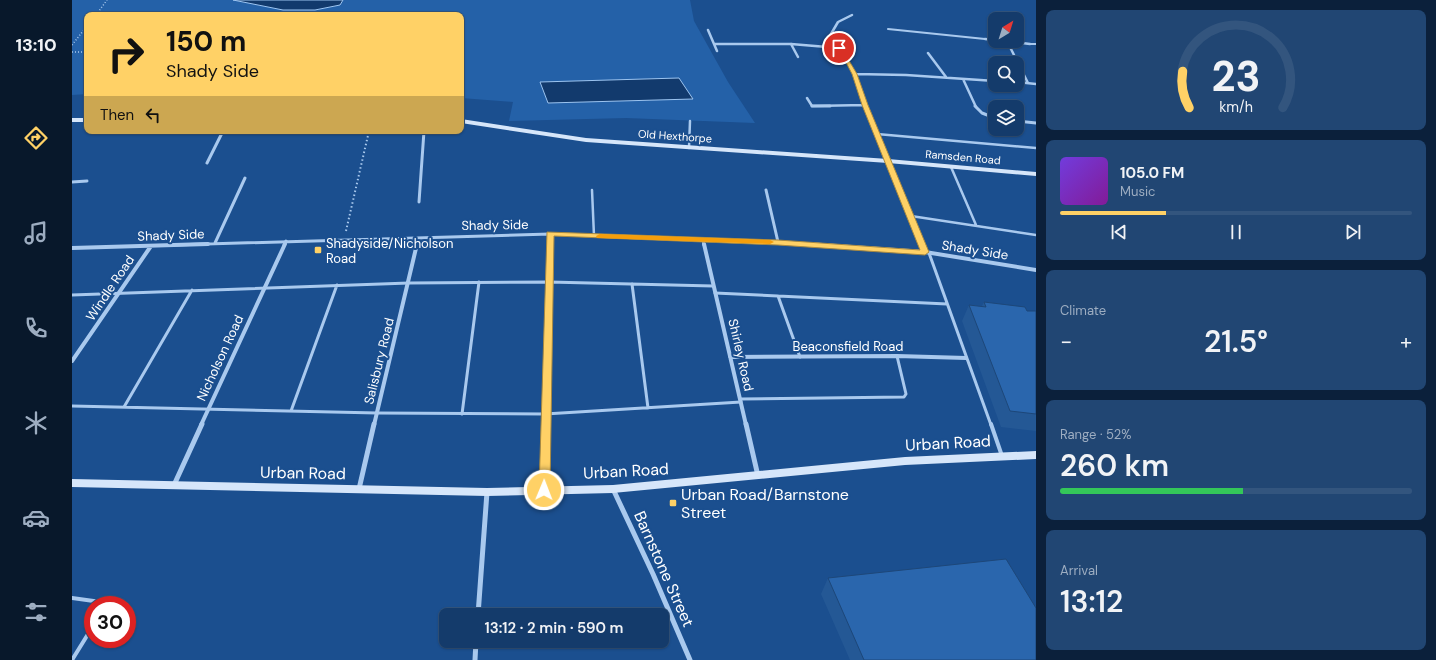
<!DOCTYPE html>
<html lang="en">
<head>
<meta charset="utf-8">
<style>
	:root { --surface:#143b6b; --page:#214673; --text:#f1f3f6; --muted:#9dadc1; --line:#33557e; --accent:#ffd166 }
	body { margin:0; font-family:"DM Sans",sans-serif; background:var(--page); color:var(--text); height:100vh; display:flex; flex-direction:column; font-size:15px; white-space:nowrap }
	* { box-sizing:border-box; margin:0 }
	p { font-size:13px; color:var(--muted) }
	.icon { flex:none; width:22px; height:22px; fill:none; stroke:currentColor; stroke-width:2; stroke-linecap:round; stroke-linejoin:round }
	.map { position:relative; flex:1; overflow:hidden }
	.panel { display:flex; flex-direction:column; gap:10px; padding:10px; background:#0b203b; width:400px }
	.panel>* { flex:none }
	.guide { position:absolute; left:12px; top:12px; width:380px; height:122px; border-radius:8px; box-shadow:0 1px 3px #0004,0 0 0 1px var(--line); background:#ffd166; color:#111; overflow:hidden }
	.needle { width:26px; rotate:38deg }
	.fabs { position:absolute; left:916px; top:12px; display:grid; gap:8px }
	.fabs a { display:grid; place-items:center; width:36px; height:36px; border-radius:8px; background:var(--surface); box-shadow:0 1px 3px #0004,0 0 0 1px var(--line); font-size:20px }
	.speed { position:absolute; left:12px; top:596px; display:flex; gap:8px; font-size:20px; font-weight:700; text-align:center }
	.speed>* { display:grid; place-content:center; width:52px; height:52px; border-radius:50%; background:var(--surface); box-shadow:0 1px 3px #0004,0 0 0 1px var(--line); line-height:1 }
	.speed .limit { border:6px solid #d22; background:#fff; color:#111 }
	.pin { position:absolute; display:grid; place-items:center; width:34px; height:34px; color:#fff; margin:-17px; border:2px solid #fff; border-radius:50%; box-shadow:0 1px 4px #0007 }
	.me { position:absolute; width:44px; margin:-22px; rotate:1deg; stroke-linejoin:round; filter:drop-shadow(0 0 3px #0008) }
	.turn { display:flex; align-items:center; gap:14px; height:84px; padding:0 16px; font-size:18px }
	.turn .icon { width:52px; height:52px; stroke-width:2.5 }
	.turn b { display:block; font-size:28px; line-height:34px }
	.then { display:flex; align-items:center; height:38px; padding:0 16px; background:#0003; gap:8px; font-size:15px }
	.big { font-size:30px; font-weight:600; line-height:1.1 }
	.panel .widget { flex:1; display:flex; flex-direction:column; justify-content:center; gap:6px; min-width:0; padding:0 14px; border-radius:8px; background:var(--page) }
	.panel .dial { align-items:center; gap:0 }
	.dial svg { height:104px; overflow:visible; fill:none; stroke:var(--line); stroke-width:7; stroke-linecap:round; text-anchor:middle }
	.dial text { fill:var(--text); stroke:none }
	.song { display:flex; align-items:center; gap:12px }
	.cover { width:48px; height:48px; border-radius:6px; background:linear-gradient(135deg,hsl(260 70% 55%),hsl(290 70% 35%)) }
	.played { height:4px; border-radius:2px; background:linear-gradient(90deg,var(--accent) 30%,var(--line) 30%) }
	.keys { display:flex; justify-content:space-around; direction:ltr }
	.heat { display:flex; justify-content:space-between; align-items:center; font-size:22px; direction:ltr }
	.charge { height:6px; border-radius:3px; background:linear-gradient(90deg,#34c759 52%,var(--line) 0) }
	.trip { position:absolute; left:367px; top:608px; width:230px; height:40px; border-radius:8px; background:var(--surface); box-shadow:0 1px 3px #0004,0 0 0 1px var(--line); font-weight:600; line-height:40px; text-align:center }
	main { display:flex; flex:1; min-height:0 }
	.tabs { display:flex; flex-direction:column; width:72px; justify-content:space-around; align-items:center; background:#08182b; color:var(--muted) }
	.tabs .icon { width:28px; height:28px }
	.tabs .on { color:var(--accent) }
	.tabs b { font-size:18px; color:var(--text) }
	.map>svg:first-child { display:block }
	.green { fill:#2461a8 }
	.water { fill:#123a6d; stroke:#9cc4f0 }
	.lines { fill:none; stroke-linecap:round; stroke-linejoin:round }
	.path-far1 { stroke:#a9c9ee; stroke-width:1.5; stroke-dasharray:1 2; stroke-linecap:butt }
	.path { stroke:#a9c9ee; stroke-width:2; stroke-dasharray:1.5 2.5; stroke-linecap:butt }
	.lane-far3 { stroke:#a9c9ee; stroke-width:2 }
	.lane-far2 { stroke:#a9c9ee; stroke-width:2.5 }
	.lane-far1 { stroke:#a9c9ee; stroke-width:3 }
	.lane { stroke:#a9c9ee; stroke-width:4 }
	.street-far3 { stroke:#a9c9ee; stroke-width:2.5 }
	.street-far2 { stroke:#a9c9ee; stroke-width:3 }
	.street-far1 { stroke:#a9c9ee; stroke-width:4 }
	.street { stroke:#a9c9ee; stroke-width:5 }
	.secondary { fill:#d6e6fa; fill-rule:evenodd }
	.wall { fill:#245895 }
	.building { fill:#2a66ad; stroke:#1d4779 }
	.route { fill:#ffd166; stroke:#a68842 }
	.slow { fill:#f59e0b }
	.poi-dot { fill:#ffd166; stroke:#1b4f8f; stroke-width:1.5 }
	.labels { text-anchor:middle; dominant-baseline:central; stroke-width:4; stroke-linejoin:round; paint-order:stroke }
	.far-street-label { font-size:11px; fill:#fff; stroke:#1b4f8f }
	.street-label { font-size:13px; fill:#fff; stroke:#1b4f8f }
	.poi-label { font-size:13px; fill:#fff; stroke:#1b4f8f; text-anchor:start }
	.near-street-label { font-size:16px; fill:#fff; stroke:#1b4f8f }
	.near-poi-label { font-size:16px; fill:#fff; stroke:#1b4f8f; text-anchor:start }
</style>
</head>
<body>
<main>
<nav class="tabs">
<b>13:10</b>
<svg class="icon on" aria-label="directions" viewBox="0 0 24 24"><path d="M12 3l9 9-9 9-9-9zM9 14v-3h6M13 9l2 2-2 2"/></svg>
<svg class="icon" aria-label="music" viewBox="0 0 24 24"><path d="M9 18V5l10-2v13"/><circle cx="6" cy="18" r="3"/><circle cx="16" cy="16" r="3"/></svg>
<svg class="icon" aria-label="phone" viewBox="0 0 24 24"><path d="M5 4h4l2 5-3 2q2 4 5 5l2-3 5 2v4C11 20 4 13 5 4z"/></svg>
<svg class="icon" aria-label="climate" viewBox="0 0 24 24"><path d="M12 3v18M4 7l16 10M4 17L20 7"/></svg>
<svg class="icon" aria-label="car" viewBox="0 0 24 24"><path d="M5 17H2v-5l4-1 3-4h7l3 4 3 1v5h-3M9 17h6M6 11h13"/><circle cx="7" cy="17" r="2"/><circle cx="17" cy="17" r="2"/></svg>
<svg class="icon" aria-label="filters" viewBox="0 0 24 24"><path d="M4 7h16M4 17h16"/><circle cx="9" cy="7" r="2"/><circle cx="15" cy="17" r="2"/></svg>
</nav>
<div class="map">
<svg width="964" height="660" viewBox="0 0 964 660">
	<rect width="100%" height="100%" fill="#1b4f8f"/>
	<path class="green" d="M0,0H618L622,21L656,82L683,123L554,118L437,121L441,102L389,98V15H15V94L0,95Z"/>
	<path class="water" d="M161,0H271L268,5L243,10H211Z
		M607,78L621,99L476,103L468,82Z"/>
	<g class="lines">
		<path class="path-far1" d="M24,15L35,0
			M0,45L15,26
			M0,52H13"/>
		<path class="path" d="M274,231L297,131"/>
		<path class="lane-far3" d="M816,29L913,39
			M958,44H964"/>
		<path class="lane-far2" d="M805,134L964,148
			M617,148L618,121
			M879,167L904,225
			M520,190L522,236
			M839,216L964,235"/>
		<path class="lane-far1" d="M857,253L919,425
			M560,284L576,408
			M643,293L875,304
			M0,295L337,283L477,282L641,286
			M706,296L728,357
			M668,399L832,397L834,394L825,356
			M0,406L305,413L473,414L669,402
			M52,407L120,290
			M219,411L265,285
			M390,414L407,282"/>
		<path class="lane" d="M919,424L930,456
			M0,598L36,603L35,605
			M0,660L21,626"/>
		<path class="street-far3" d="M780,15L766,22L759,34L783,74L794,107
			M636,30L642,44H719L767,48
			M913,39L923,40
			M642,44L645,51
			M719,44L726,57
			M856,53L874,77
			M783,74L834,75L923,81
			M891,79L904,107
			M945,82L964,84
			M956,83L935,41L958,44
			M735,98L740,106L793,105"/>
		<path class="street-far2" d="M740,106H758
			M793,106L850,245
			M903,106L910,113L923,118
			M945,121L964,123
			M135,163L151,131
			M0,182L15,181
			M694,190L706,242
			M347,202L352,131
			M631,239L632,245
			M143,243L173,178
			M101,245L478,234L751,245
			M212,245L214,241
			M344,245L346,238
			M478,245V234"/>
		<path class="street-far1" d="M632,244L674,425
			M736,244L853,252L964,270
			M850,244L853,252
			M0,248L136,244
			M658,357L825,356L894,358
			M0,361L79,246
			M129,425L213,244
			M302,425L345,244
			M474,425L478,244"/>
		<path class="street" d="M674,424L686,476
			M102,485L130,424
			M287,489L302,424
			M541,489L581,574L618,660
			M473,490L474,424
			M406,615L415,492
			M403,660L404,641"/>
		<path class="secondary" d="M0,118H15V122H0Z
			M389,119L514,138L816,159L964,172V176L816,163L514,142L389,123Z
			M964,451V459L833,465L541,493L415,496L0,487V479L415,488L541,485L833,457Z"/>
	</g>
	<path class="wall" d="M912,302L955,311H964V431L929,427L890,321L897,305L910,306Z
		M756,578L964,660H778L749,594Z"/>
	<path class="building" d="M912,302L953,307L955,311H964V414L938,411L897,305L914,307Z
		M934,559L964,608V660H792L756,578Z"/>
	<path class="route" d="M766,47H769L785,74L796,105L857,252L853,255L706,245L482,236L478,490L476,493H469L467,490L475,232L706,240L848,250L790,105L780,74Z"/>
	<path class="slow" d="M528,234L698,240L702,242L698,244L525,238L524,236Z"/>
	<g class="poi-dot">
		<rect x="242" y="246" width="8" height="8" rx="2"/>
		<rect x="597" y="499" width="8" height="8" rx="2"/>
	</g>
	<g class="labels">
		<g class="far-street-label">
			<text transform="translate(603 136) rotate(4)">Old Hexthorpe</text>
			<text transform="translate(891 157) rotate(5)">Ramsden Road</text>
		</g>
		<g class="street-label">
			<text transform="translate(423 225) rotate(-1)">Shady Side</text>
			<text transform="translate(99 235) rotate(-2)">Shady Side</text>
			<text transform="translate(903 250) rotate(9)">Shady Side</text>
			<text transform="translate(38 288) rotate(-56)">Windle Road</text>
			<text x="776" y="346">Beaconsfield Road</text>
			<text transform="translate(669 355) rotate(77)">Shirley Road</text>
			<text transform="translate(148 358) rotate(-65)">Nicholson Road</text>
			<text transform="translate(307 361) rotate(-76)">Salisbury Road</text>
		</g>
		<g class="poi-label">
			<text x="254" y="243">Shadyside/Nicholson<tspan x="254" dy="15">Road</tspan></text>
		</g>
		<g class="near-street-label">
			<text transform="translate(876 443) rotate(-3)">Urban Road</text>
			<text transform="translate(554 471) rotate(-3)">Urban Road</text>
			<text transform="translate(231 473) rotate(1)">Urban Road</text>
			<text transform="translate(592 569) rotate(66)">Barnstone Street</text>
		</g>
		<g class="near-poi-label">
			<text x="609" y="494">Urban Road/Barnstone<tspan x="609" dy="18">Street</tspan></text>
		</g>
	</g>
</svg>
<div class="fabs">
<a><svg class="needle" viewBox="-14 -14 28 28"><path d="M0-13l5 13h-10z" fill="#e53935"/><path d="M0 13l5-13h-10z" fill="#9dadc1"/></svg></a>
<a><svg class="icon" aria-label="search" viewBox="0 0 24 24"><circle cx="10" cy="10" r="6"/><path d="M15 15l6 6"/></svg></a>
<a><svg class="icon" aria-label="layers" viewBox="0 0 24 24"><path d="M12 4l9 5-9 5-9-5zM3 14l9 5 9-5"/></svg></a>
</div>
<div class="speed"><div class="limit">30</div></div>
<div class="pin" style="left:767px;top:48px;background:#d93025"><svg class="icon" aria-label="arrive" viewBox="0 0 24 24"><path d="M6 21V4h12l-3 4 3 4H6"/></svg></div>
<svg class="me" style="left:472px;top:490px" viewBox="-20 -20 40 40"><circle r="17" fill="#ffd166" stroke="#fff" stroke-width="3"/><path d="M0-11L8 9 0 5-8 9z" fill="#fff"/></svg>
<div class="trip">13:12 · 2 min · 590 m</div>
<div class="guide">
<div class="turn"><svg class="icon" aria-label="right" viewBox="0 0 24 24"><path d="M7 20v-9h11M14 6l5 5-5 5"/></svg><div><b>150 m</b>Shady Side</div></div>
<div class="then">Then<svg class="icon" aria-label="left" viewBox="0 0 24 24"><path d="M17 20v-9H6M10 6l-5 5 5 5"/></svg></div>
</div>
</div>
<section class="panel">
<div class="widget dial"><svg viewBox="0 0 100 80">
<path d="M14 69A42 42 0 1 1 86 69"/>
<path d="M14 69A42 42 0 0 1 9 41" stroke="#ffd166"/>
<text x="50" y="56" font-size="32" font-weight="700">23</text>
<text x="50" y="72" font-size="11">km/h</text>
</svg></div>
<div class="widget">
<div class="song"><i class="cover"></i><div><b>105.0 FM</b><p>Music</p></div></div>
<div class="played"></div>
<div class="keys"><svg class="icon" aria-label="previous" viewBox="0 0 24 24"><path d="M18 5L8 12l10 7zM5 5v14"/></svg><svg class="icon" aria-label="pause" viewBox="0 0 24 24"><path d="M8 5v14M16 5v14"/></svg><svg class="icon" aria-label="next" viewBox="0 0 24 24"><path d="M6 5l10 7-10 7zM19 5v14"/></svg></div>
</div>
<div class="widget"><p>Climate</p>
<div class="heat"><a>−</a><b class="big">21.5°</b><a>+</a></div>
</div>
<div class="widget"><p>Range · 52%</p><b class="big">260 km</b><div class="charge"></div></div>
<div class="widget"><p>Arrival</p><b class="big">13:12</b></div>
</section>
</main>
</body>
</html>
